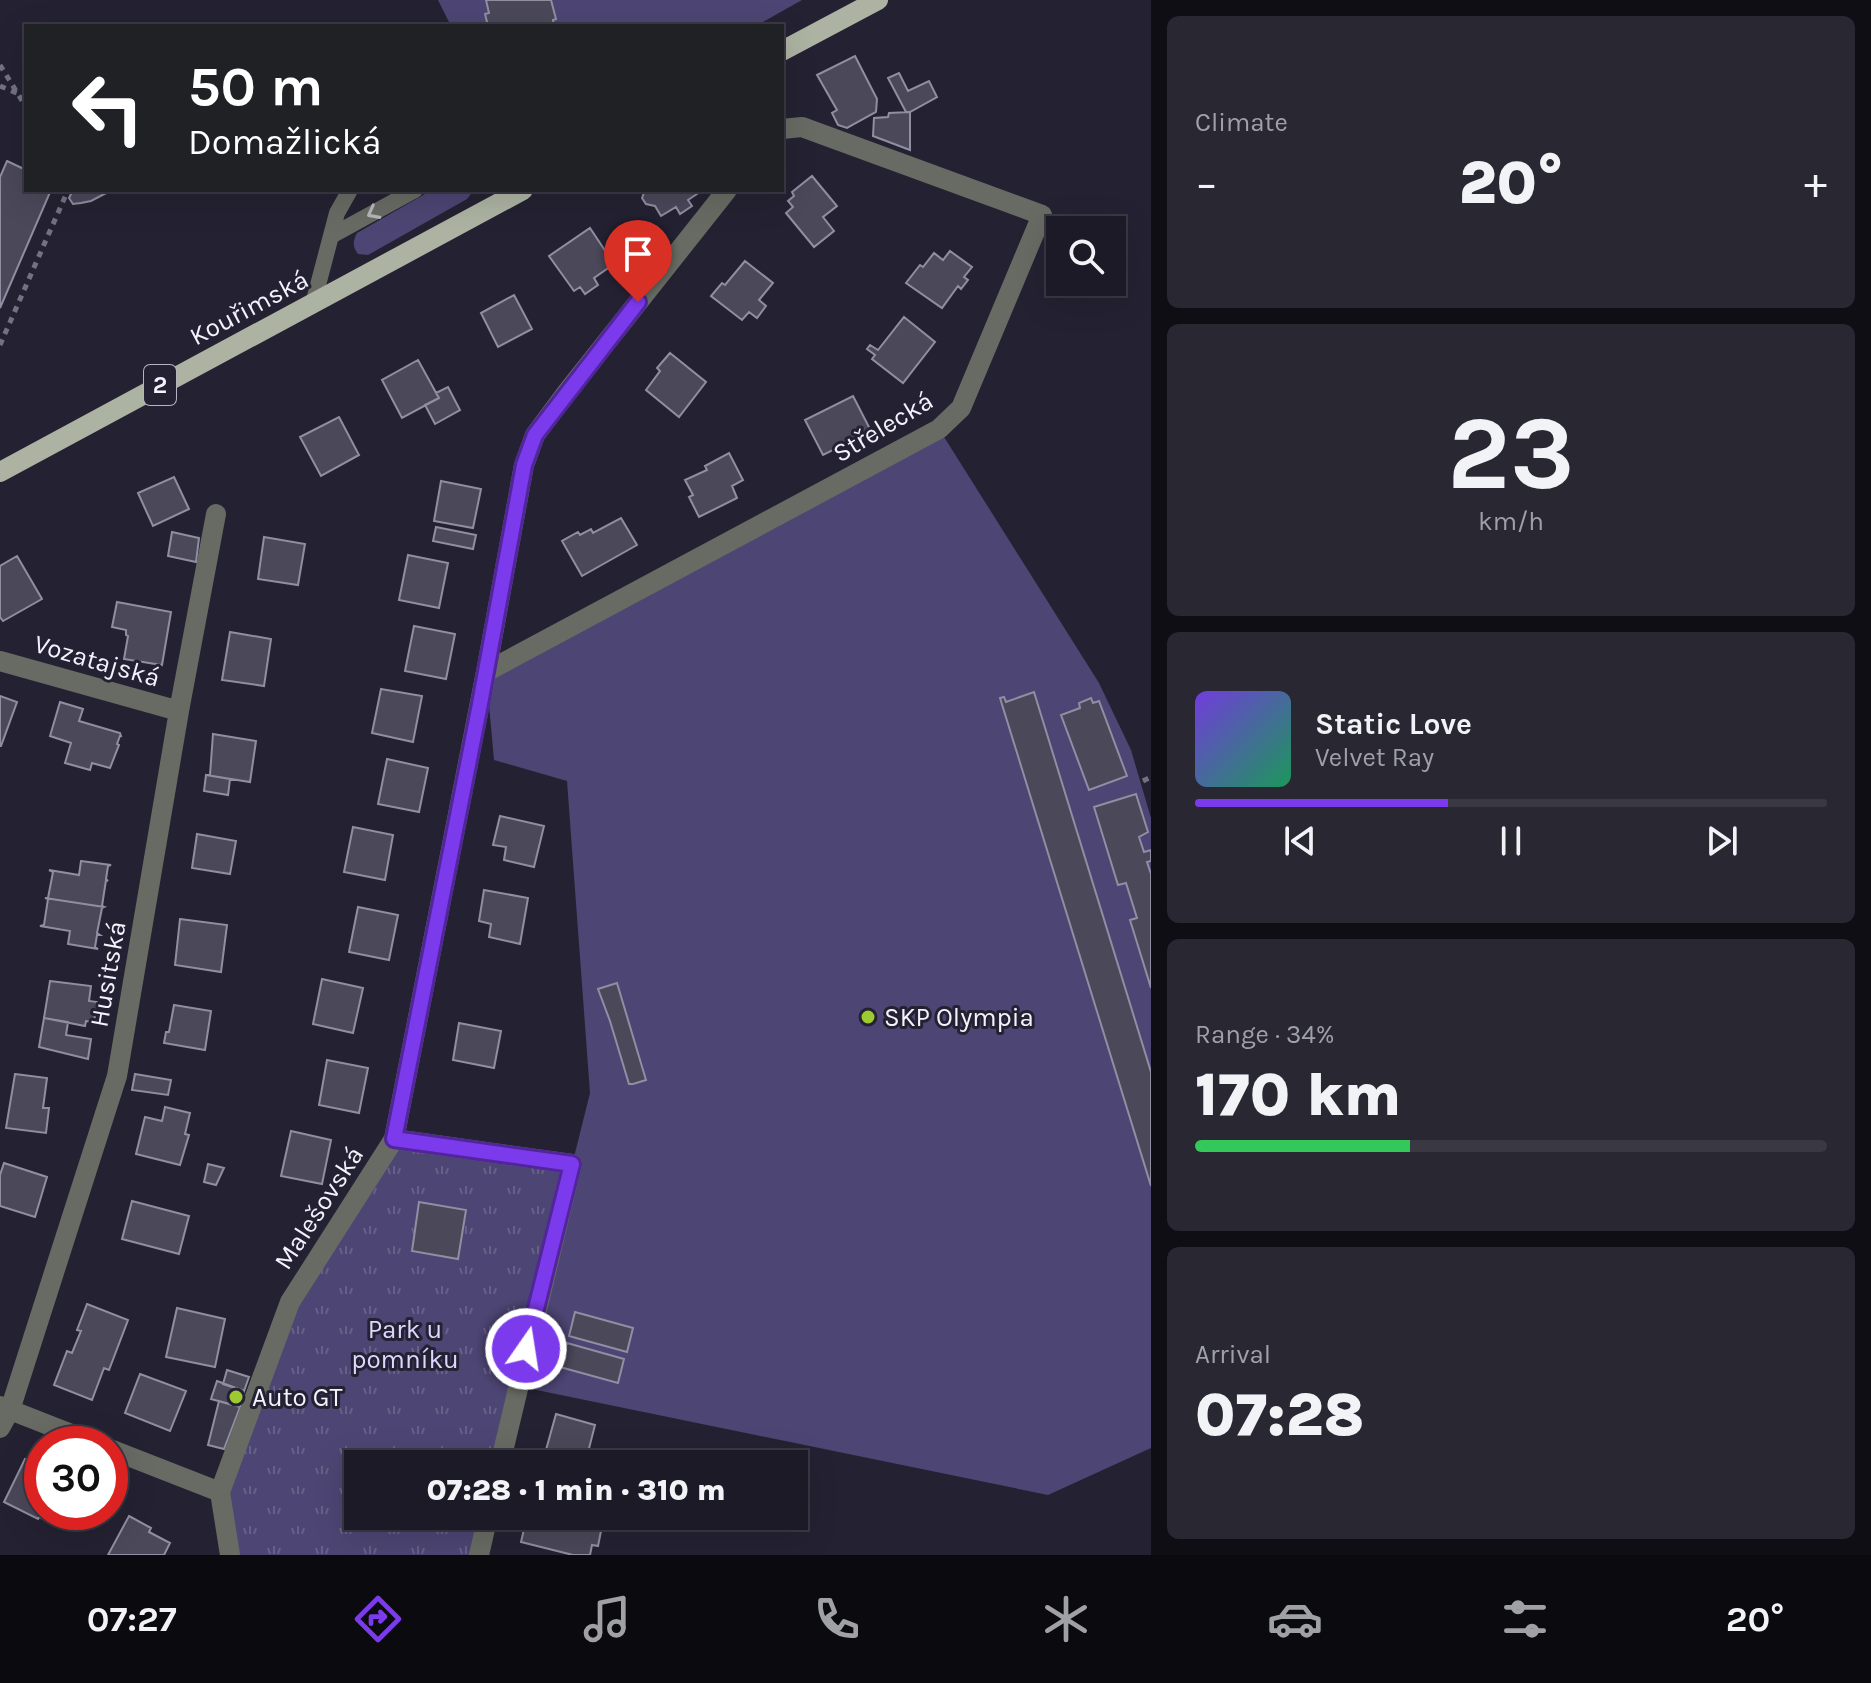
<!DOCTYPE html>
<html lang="en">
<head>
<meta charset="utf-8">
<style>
	:root { --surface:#1b1a26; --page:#282732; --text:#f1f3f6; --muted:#a0a1a7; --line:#393843; --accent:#7c3aed }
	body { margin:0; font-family:Karla,sans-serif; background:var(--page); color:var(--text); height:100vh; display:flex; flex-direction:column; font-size:30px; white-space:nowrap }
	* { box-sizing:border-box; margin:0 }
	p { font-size:26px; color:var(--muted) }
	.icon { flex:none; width:44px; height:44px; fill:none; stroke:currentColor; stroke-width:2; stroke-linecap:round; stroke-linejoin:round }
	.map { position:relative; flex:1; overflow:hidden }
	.side { display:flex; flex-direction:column; gap:16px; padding:16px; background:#0f0e15; width:720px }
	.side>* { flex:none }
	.guide { position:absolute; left:24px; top:24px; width:760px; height:168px; border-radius:0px; box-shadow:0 8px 32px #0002,0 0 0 2px var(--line); background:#202124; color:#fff; overflow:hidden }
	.fabs { position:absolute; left:1046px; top:216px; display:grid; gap:16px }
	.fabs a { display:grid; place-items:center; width:80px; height:80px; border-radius:0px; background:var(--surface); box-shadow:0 8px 32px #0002,0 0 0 2px var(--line); font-size:40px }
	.speed { position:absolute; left:24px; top:1426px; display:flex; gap:16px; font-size:40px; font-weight:700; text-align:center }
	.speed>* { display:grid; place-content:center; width:104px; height:104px; border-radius:50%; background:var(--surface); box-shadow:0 8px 32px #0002,0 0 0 2px var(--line); line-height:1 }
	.speed .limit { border:12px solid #d22; background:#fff; color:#111 }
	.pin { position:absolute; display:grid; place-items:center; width:68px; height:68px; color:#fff; margin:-82px -34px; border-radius:50% 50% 50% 0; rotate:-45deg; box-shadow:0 0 8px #0007 }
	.pin .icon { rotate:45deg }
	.me { position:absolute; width:88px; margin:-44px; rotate:13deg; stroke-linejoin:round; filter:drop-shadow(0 0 6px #0008) }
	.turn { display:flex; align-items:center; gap:28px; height:168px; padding:0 32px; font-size:36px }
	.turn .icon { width:104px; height:104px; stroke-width:2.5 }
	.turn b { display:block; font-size:56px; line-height:68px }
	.big { font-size:60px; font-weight:800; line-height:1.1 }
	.side .widget { flex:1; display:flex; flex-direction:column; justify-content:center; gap:12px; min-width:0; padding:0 28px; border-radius:12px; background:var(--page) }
	.side .dial { align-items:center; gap:0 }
	.dial b { font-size:104px; line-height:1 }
	.song { display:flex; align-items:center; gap:24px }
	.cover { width:96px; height:96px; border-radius:12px; background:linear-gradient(135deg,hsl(260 70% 55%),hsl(150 70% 35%)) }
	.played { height:8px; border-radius:4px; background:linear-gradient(90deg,var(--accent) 40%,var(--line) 40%) }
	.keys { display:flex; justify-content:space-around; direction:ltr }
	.heat { display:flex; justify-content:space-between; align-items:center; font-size:44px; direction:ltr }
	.charge { height:12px; border-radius:6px; background:linear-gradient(90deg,#34c759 34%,var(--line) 0) }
	.trip { position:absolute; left:344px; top:1450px; width:464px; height:80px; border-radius:0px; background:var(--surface); box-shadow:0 8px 32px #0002,0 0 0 2px var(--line); font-weight:800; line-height:80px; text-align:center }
	.dock { display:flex; height:128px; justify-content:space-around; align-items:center; background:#0b0a0f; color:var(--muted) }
	.dock .icon { width:56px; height:56px }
	.dock .on { color:var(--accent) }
	.dock b { font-size:36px; color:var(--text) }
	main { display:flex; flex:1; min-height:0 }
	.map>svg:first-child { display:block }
	.grass { fill:#4d4573 }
	.park { fill:url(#park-tufts) }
	.building { fill:#4a4859; stroke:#908ea2; stroke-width:2 }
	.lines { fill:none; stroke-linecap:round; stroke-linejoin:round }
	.path { stroke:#747280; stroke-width:5; stroke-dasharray:6 6; stroke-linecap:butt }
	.lane { stroke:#686b63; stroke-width:16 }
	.street { stroke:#686b63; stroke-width:20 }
	.primary { stroke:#acb3a2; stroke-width:20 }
	.oneway { stroke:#b4b5b8 }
	.route-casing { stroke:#51269a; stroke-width:20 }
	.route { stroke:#7c3aed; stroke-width:14 }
	.poi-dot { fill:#9dca31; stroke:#242232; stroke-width:3 }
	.labels { text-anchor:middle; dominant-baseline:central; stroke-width:6; stroke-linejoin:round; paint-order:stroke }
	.shield { fill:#242232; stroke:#b5b4c0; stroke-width:2 }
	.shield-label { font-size:24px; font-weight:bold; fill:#f3f2fd }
	.street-label { font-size:26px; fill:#f3f2fd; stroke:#242232 }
	.poi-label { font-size:26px; fill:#f3f2fd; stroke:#242232; text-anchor:start }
	.park-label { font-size:26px; fill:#dbd7ff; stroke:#242232 }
</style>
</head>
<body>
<main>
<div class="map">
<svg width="1151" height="1555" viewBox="0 0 1151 1555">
	<defs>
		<pattern id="park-tufts" width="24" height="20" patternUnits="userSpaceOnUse" patternTransform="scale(2)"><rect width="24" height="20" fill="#4d4573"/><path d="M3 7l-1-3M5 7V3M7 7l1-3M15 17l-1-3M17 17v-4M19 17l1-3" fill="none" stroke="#676088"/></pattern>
	</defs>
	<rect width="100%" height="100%" fill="#242232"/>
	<path class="grass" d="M438,0H802L756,26H451Z
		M432,190H474L467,199L368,255L358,254C352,246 353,241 357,233Z
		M939,429L1099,683L1131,750L1151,818V1448L1048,1495L517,1386L590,1093L567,781L494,760L486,672Z"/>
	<path class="park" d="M394,1139L572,1164L500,1464H358V1516H488L479,1555H230L220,1492L290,1302Z"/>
	<path class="building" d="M486,0H551L556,19L553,20L554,26H488L485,14L489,13Z
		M855,56L877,99L876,112L847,128L838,125L832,113L837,110L817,75Z
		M899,73L908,91L929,81L937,97L910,112H906L888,78Z
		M910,112V150L873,136L874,118L888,117L889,113Z
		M7,161L26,170V190H51L0,308V177Z
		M812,176L837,206L823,217L834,231L814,247L786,213L793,207L788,201L794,196L792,192Z
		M112,190L91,201L81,203L73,204L69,198L73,190Z
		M645,190H699L700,192L688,200L692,206L680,214L676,207L661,216L655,206L646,204L642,198Z
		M590,228L614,264L594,278L598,285L585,294L580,287L574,291L549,256Z
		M950,251L972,267L964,277L968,280L961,289L958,286L942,308L906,283L920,265L923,267L934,253L943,260Z
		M745,261L773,283L759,300L766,306L757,318L749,312L742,320L711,296L722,283L725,285Z
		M514,295L532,329L498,347L481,313Z
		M904,317L935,342L903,383L872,359L875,355L867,349L870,345L878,350Z
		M670,353L706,382L679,417L646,390L660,371L657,368Z
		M418,360L439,398L402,418L382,380Z
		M448,387L460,410L435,424L425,405L439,398L436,393Z
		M853,396L871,431L823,455L805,420Z
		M339,417L359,455L321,476L300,437Z
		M729,453L743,480L732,486L737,498L699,517L689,497L693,495L685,480L707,470L705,466Z
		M174,477L189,509L153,526L138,493Z
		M441,481L481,489L473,528L434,521Z
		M621,518L637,545L582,576L562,541L578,532L580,535L591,529L593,533Z
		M436,527L476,535L473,549L433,541Z
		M172,532L199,538L196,562L168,556Z
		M264,537L305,544L298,585L258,579Z
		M408,555L448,563L439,608L399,600Z
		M17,556L42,599L3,621L0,617V566Z
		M117,602L171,612L162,665L124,659L128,636L126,635V630L112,627Z
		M414,626L455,634L446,679L405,671Z
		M230,632L271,639L264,686L222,680Z
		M381,689L422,696L413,742L372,733Z
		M1034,692L1151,1072V1186L1000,698L1004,697L1006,702Z
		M0,696L17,702L1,746H0Z
		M1091,698L1093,703L1099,701L1127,776L1089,790L1061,715L1080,708L1079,703Z
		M60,702L83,709L79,721L120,733L121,736H120L117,744L119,745L110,768L92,763L90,770L65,763L71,743L50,736Z
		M213,734L256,741L250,782L206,775H210Z
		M387,759L428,768L419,812L378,804Z
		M206,775L230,779L228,795L204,791Z
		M1136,794L1148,832L1139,837L1144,852L1151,850V861L1147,862L1151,874V988L1130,920L1137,918L1126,883L1118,885L1094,807Z
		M500,816L544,826L534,867L504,860L506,847L493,845Z
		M353,827L393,835L385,880L344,872Z
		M197,834L236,841L230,874L192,868Z
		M81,861L111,865L108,866L106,879L108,881L106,880L102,906L104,907L45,898H48L53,872L49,870L79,875Z
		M484,890L528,898L520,944L489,937L491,924L479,921Z
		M45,898L104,907L102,908L97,933L100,935H97L95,947L98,949L68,944L70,931L40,926L44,925L48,899Z
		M358,907L398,915L389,960L349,952Z
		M180,919L227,925L221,972L175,965Z
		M322,979L363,988L353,1033L313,1024Z
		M50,981L91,986L89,1001L97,1002L94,1022L86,1021L85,1026L44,1018Z
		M617,983L646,1080L633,1084H629L610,1021L598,989Z
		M174,1005L211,1011L205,1050L164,1043L166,1032H169Z
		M44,1018L68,1022L66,1035L91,1039L88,1059L39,1047Z
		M459,1023L501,1031L494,1068L453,1060Z
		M327,1060L368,1068L359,1113L319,1105Z
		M15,1074L47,1078L43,1108H49L46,1133L6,1128Z
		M135,1074L171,1080L168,1095L132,1090Z
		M165,1107L190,1113L185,1134L189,1135L180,1165L136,1154L145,1117L162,1121Z
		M291,1131L331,1140L322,1184L281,1176Z
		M4,1163L47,1177L35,1217L0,1206V1175Z
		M208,1164L224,1168L216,1185L204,1182Z
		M132,1201L189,1216L179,1254L122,1239Z
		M419,1202L466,1210L458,1259L412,1251Z
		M87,1304L128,1320L109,1370L104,1368L92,1400L54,1385L67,1351L72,1353L81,1331L77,1330Z
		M177,1308L225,1319L215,1367L166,1357Z
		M575,1312L633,1328L627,1352L569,1336Z
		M567,1343L624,1359L618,1383L560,1367Z
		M227,1370L249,1377L244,1391L223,1384Z
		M140,1374L186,1391L170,1431L125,1413Z
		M217,1381L244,1391L240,1407L211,1399Z
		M219,1401L240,1407L224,1449L208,1445Z
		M556,1414L595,1425L585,1464H569L544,1457Z
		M25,1459L28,1460L27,1462L42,1470V1512H52L48,1521L39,1517L38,1519L4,1502Z
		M129,1516L151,1528L149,1532L170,1543L164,1555H108Z
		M527,1516H558L602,1526L598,1546L592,1545L590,1555H573L521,1542Z"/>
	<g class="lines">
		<path class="path" d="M0,65L26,107
			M0,86L17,93
			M0,345L68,190
			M1143,781L1151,777"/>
		<path class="lane" d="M331,236L415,190
			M313,304L337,213L350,190"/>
		<path class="street" d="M0,661L179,711
			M486,672L939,429L961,408L1042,215L802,127L782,129
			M394,1139L572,1164L500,1464
			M0,1406L97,1444
			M0,1428L10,1410L117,1076L179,711L216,514
			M110,1449L220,1492
			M230,1555L220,1492L290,1302L394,1139L486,672L524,465L535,435L567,392L727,190
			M479,1555L488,1516"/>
		<path class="primary" d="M782,51L878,0
			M0,472L523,190"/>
	</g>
	<defs><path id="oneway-chevron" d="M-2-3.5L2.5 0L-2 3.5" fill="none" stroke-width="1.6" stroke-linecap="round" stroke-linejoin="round" transform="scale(2)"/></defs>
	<use class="oneway" href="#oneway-chevron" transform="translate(373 213) rotate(152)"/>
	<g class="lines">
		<defs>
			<path id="route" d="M526,1349L572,1164L394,1139L480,704L524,465L535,435L638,302"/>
		</defs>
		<use href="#route" class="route-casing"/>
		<use href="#route" class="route"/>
	</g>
	<g class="poi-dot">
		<circle cx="868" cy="1017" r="8"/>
		<circle cx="236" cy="1397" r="8"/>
	</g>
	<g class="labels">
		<rect class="shield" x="144" y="365" width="32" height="40" rx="6"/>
		<g class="shield-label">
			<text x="160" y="385">2</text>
		</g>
		<g class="street-label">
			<text transform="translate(249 308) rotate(-28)">Kouřimská</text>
			<text transform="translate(883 427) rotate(-31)">Střelecká</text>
			<text transform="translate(97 661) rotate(16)">Vozatajská</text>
			<text transform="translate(108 974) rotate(-80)">Husitská</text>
			<text transform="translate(319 1208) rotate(-57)">Malešovská</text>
		</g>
		<g class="poi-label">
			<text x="884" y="1017">SKP Olympia</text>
			<text x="252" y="1397">Auto GT</text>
		</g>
		<g class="park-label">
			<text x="405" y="1329">Park u<tspan x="405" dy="30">pomníku</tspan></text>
		</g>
	</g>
</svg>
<div class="fabs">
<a><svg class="icon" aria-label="search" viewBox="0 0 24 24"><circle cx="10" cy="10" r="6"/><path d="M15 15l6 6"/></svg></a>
</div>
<div class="speed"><div class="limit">30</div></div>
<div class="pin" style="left:638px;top:302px;background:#d93025"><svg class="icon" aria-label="arrive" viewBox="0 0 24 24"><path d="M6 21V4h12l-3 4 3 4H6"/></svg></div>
<svg class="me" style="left:526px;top:1349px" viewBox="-20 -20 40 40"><circle r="17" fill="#7c3aed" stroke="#fff" stroke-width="3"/><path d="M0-11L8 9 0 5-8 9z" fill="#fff"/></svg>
<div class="trip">07:28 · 1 min · 310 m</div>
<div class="guide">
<div class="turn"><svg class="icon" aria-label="left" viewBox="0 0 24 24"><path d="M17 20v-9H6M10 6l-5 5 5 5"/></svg><div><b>50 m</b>Domažlická</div></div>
</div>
</div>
<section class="side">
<div class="widget"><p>Climate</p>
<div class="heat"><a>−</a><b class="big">20°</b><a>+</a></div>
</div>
<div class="widget dial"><b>23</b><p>km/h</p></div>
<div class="widget">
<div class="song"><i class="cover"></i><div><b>Static Love</b><p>Velvet Ray</p></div></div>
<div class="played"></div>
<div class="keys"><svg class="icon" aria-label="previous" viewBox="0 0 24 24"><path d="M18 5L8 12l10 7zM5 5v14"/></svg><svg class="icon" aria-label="pause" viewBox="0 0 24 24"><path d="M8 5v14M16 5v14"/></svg><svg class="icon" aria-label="next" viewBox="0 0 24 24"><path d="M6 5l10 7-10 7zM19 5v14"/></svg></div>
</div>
<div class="widget"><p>Range · 34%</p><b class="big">170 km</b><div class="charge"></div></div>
<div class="widget"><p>Arrival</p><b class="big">07:28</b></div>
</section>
</main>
<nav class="dock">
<b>07:27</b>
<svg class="icon on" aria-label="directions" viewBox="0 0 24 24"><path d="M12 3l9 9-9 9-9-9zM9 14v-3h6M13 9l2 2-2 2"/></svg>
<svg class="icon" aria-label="music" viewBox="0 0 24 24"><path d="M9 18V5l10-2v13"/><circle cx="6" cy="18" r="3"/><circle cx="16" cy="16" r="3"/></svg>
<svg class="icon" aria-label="phone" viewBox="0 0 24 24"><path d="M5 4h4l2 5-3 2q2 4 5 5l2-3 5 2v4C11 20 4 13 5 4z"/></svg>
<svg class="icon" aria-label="climate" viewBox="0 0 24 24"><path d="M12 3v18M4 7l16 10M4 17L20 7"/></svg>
<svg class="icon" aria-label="car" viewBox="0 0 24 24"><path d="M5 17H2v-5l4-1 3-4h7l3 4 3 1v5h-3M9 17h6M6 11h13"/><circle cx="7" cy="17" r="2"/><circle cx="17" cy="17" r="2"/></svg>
<svg class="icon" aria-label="filters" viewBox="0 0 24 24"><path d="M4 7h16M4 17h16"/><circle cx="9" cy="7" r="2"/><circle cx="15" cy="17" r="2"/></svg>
<b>20°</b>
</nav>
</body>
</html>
